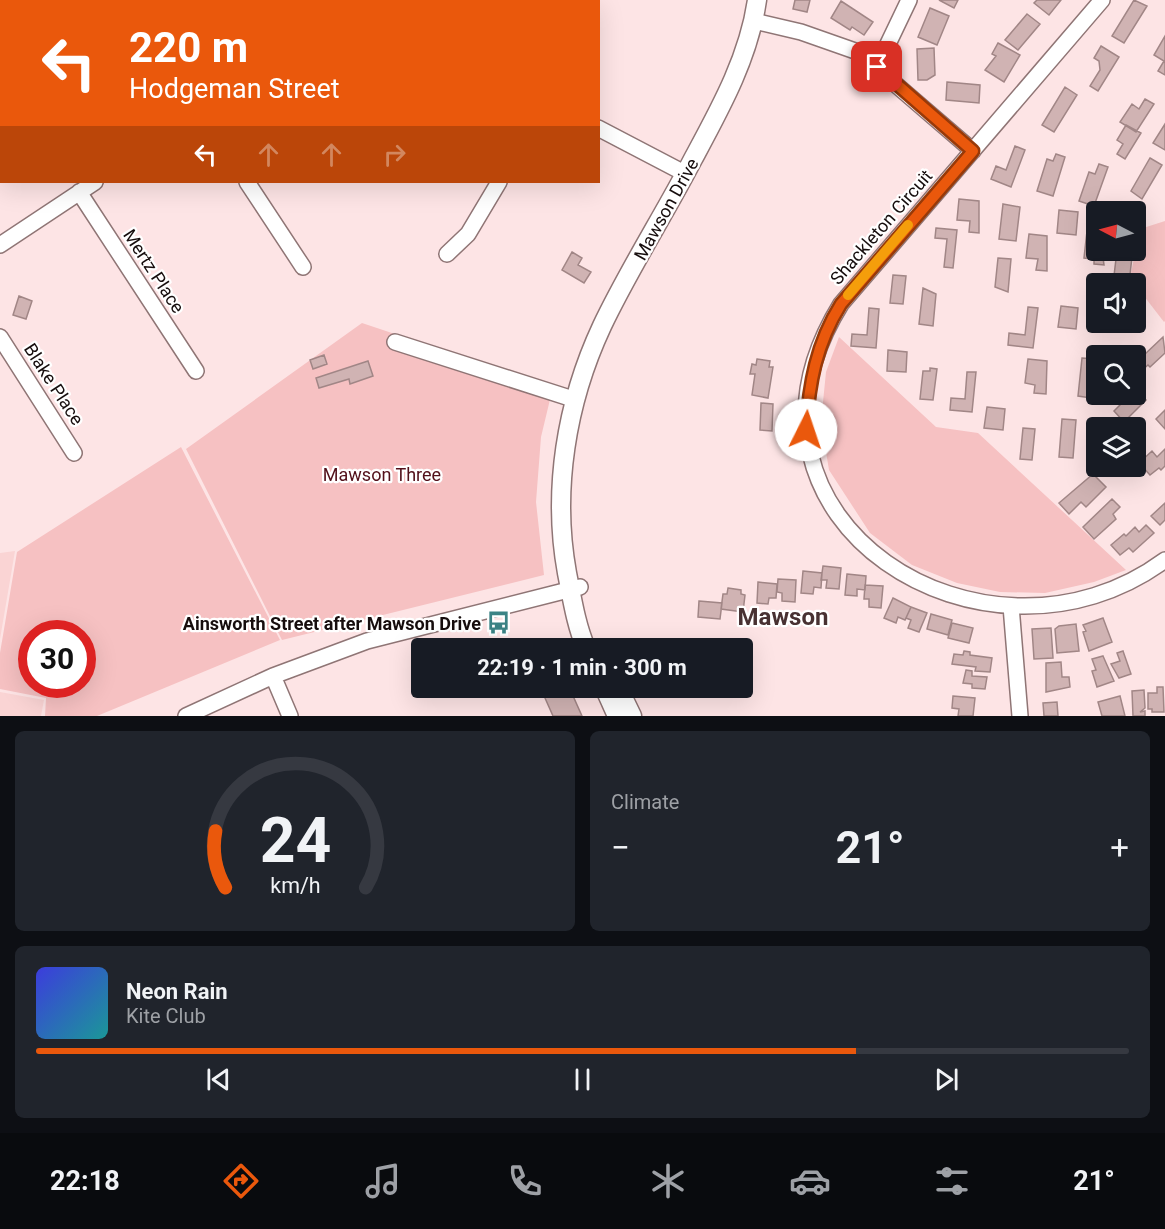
<!DOCTYPE html>
<html lang="en">
<head>
<meta charset="utf-8">
<style>
	:root { --surface:#171b24; --page:#20242c; --text:#f1f3f6; --muted:#9ea1a6; --line:#363941; --accent:#ea580c }
	body { margin:0; font-family:Roboto,sans-serif; background:var(--page); color:var(--text); height:100vh; display:flex; flex-direction:column; font-size:22px; white-space:nowrap }
	* { box-sizing:border-box; margin:0 }
	p { font-size:20px; color:var(--muted) }
	.icon { flex:none; width:33px; height:33px; fill:none; stroke:currentColor; stroke-width:2; stroke-linecap:round; stroke-linejoin:round }
	.map { position:relative; height:716px; overflow:hidden }
	.drawer { display:flex; flex-direction:column; gap:15px; padding:15px; background:#0d0f14; flex:1 }
	.drawer>* { flex:none }
	.hud { position:absolute; left:0px; top:0px; width:600px; height:183px; box-shadow:0 6px 24px #0002; background:#ea580c; color:#fff; overflow:hidden }
	.needle { width:39px; rotate:276deg }
	.fabs { position:absolute; left:1086px; top:201px; display:grid; gap:12px }
	.fabs a { display:grid; place-items:center; width:60px; height:60px; border-radius:6px; background:var(--surface); box-shadow:0 6px 24px #0002; font-size:30px }
	.speed { position:absolute; left:18px; top:620px; display:flex; gap:12px; font-size:30px; font-weight:700; text-align:center }
	.speed>* { display:grid; place-content:center; width:78px; height:78px; border-radius:50%; background:var(--surface); box-shadow:0 6px 24px #0002; line-height:1 }
	.speed .limit { border:9px solid #d22; background:#fff; color:#111 }
	.pin { position:absolute; display:grid; place-items:center; width:51px; height:51px; color:#fff; margin:-26px; border-radius:12px; box-shadow:0 3px 9px #0006 }
	.me { position:absolute; width:66px; margin:-33px; rotate:4deg; stroke-linejoin:round; filter:drop-shadow(0 0 4px #0008) }
	.turn { display:flex; align-items:center; gap:21px; height:126px; padding:0 30px; font-size:27px }
	.turn .icon { width:78px; height:78px; stroke-width:2.5 }
	.turn b { display:block; font-size:42px; line-height:51px }
	.lanes { display:flex; align-items:center; height:57px; padding:0 30px; background:#0003; justify-content:center; gap:30px; direction:ltr }
	.lanes .off { opacity:.35 }
	.big { font-size:45px; font-weight:700; line-height:1.1 }
	.drawer .card { flex:1; display:flex; flex-direction:column; justify-content:center; gap:9px; min-width:0; padding:0 21px; border-radius:9px; background:var(--page) }
	.drawer .dial { align-items:center; gap:0 }
	.dial svg { height:156px; overflow:visible; fill:none; stroke:var(--line); stroke-width:7; stroke-linecap:round; text-anchor:middle }
	.dial text { fill:var(--text); stroke:none }
	.song { display:flex; align-items:center; gap:18px }
	.cover { width:72px; height:72px; border-radius:9px; background:linear-gradient(135deg,hsl(240 70% 55%),hsl(180 70% 35%)) }
	.played { height:6px; border-radius:3px; background:linear-gradient(90deg,var(--accent) 75%,var(--line) 75%) }
	.keys { display:flex; justify-content:space-around; direction:ltr }
	.heat { display:flex; justify-content:space-between; align-items:center; font-size:33px; direction:ltr }
	.drawer .tiles { flex:1; display:grid; gap:15px; grid-template-columns:1fr 1fr }
	.card:last-child { grid-column:span 2 }
	.trip { position:absolute; left:411px; top:638px; width:342px; height:60px; border-radius:6px; background:var(--surface); box-shadow:0 6px 24px #0002; font-weight:700; line-height:60px; text-align:center }
	.menu { display:flex; height:96px; justify-content:space-around; align-items:center; background:#090b0e; color:var(--muted) }
	.menu .icon { width:42px; height:42px }
	.menu .on { color:var(--accent) }
	.menu b { font-size:27px; color:var(--text) }
	.map>svg:first-child { display:block }
	.built { fill:#fad4d4 }
	.green { fill:#f6c1c2; fill-rule:evenodd }
	.lines { fill:none; stroke-linecap:round; stroke-linejoin:round }
	.stream { stroke:#d26b72; stroke-width:3 }
	.building { fill:#d0b3b3; stroke:#a18686; stroke-width:1.5 }
	.minor-casing { stroke:#8f7575; stroke-width:18 }
	.major-casing { stroke:#8f7575; stroke-width:21 }
	.minor { stroke:#fff; stroke-width:15 }
	.major { stroke:#fff; stroke-width:18 }
	.route-casing { stroke:#983908; stroke-width:15 }
	.route { stroke:#ea580c; stroke-width:10 }
	.slow { stroke:#f59e0b; stroke-width:10 }
	.labels { text-anchor:middle; dominant-baseline:central; stroke-width:4.5; stroke-linejoin:round; paint-order:stroke }
	.street-label { font-size:18px; fill:#160d0d; stroke:#fff }
	.park-label { font-size:18px; fill:#52101a; stroke:#fff }
	.poi-label { font-size:18px; font-weight:bold; fill:#160d0d; stroke:#fff; text-anchor:end }
	.district-label { font-size:24px; font-weight:bold; fill:#483132; stroke:#fff }
</style>
</head>
<body>
<div class="map">
<svg width="1165" height="716" viewBox="0 0 1165 716">
	<rect width="100%" height="100%" fill="#fde4e5"/>
	<path class="built" d="M15,551L0,639V553Z
		M0,692L44,700L41,716H0Z"/>
	<path class="green" d="M90,0H237L87,2Z
		M1,51L2,160L0,161V52Z
		M1165,221V321L1164,322L1130,278L1140,229Z
		M362,323L553,387L541,437L536,502L544,575L282,640L186,449Z
		M839,337L936,427L978,433L1126,570L1094,582L1045,593L1000,592L957,583L912,565L870,533L829,470L821,422L826,372Z
		M181,447L280,640L97,716H45L46,698L0,689V653L17,552ZM32,633H82V684H32Z"/>
	<g class="lines">
		<path class="stream" d="M30,2L31,0"/>
	</g>
	<path class="building" d="M795,0H810L807,12L793,9Z
		M939,0H958L954,8Z
		M1037,0H1061L1049,15L1034,3Z
		M1134,0L1147,6L1124,43L1112,36Z
		M841,1L873,22L864,35L852,27L850,30L831,18Z
		M930,8L949,16L937,45L918,37Z
		M1027,14L1040,24L1018,50L1005,40Z
		M1165,36V75L1158,71L1164,61L1154,55Z
		M998,43L1020,55L1004,82L985,70L996,56L992,54Z
		M1101,46L1119,57L1098,91L1090,86L1100,70L1099,61L1094,58Z
		M934,48L935,75L927,80H918L917,49Z
		M947,82L980,85L979,103L946,100Z
		M1065,87L1077,95L1054,132L1042,125Z
		M1145,99L1154,104L1136,132L1120,122L1132,104L1139,109Z
		M1165,124V150L1153,143Z
		M1126,125L1141,133L1125,159L1117,154L1123,144L1117,140Z
		M1015,146L1025,150L1011,187L991,179L996,166L1006,170Z
		M1056,154L1065,157L1053,196L1037,191L1047,159L1053,161Z
		M1150,158L1162,165L1142,199L1131,191Z
		M1099,164L1108,167L1094,206L1079,201L1089,172L1095,174Z
		M959,199L979,201V233L969,232L970,221L957,220Z
		M1115,203L1132,209L1131,212H1112Z
		M1003,204L1020,207L1016,241L999,239Z
		M1059,210L1078,212L1076,235L1057,233Z
		M936,228L957,230L953,268L944,267L947,239L935,238Z
		M1087,231L1096,232V250H1102L1104,265L1094,264V259L1084,258Z
		M1029,234L1047,236V271L1036,270L1038,259L1026,258Z
		M572,252L582,258L578,265L591,272L584,283L562,270Z
		M1123,256L1132,257L1129,283L1113,284L1116,259H1123Z
		M998,258L1011,259L1008,292L995,287Z
		M893,275L906,276L903,304L890,303Z
		M923,288L936,294L933,326L919,324Z
		M19,296L32,301L26,319L13,315Z
		M1061,306L1078,308L1076,329L1058,327Z
		M1028,307L1038,308L1033,348L1008,345L1009,333L1025,335Z
		M869,308L879,309L876,348L851,346L852,334L867,335Z
		M1097,322H1111L1110,330L1097,329Z
		M1163,337L1165,353L1150,367L1148,365L1140,372L1136,367V356H1127L1136,347L1144,355Z
		M888,350L907,352L906,372L887,371Z
		M324,355L327,364L313,369L310,360Z
		M1082,358L1095,359L1091,398L1078,396Z
		M757,359L770,361L769,367H773L768,398L752,395L755,374H750L752,364L756,365Z
		M1028,359L1047,361L1046,394L1034,393L1035,385L1025,383Z
		M368,361L373,376L350,384L349,379L319,388L316,378Z
		M930,368L937,369L933,400L920,399L923,371H930Z
		M967,372H976L972,412L950,410L951,398L965,399Z
		M1137,390L1146,400L1124,422L1114,411L1131,394H1136Z
		M761,403L773,404L772,431L760,430Z
		M987,407L1005,409L1003,430L984,428Z
		M1165,410V429L1156,419Z
		M1062,419L1076,420L1073,458L1059,457Z
		M1023,428L1035,429L1032,460L1020,459Z
		M1165,449V466L1161,470L1159,468L1150,475L1139,463L1152,451L1157,457Z
		M1093,474L1106,487L1086,507L1081,502L1069,514L1059,503Z
		M1112,499L1120,507L1113,514L1116,519L1094,539L1083,527Z
		M1165,503V520L1160,525L1151,516Z
		M1146,525L1154,533L1133,552L1129,548L1120,555L1111,545L1124,534L1126,536L1135,527L1139,532Z
		M823,566L841,568L839,589L826,588L827,580H821Z
		M803,571L822,573L821,588L814,587L813,594L801,593Z
		M847,574L866,576L865,590L857,589V596L845,595Z
		M778,579L796,580L795,602L782,601V593L777,592Z
		M758,582L777,584L776,598H769L768,604L757,603Z
		M865,585L883,586L881,608L869,607V599H864Z
		M728,588L741,590V594L745,595L743,612L721,609L723,594H727Z
		M893,598L911,607L905,620L898,617L896,623L884,618Z
		M699,601L722,603L720,619L698,617Z
		M911,607L927,613L919,632L908,628L911,620L906,618Z
		M931,614L952,620L948,635L927,629Z
		M1103,618L1112,642L1089,651L1083,632L1086,631L1083,625Z
		M952,623L973,628L969,643L948,638Z
		M1076,624L1079,651L1057,653L1055,629L1059,626Z
		M1051,628L1053,658L1034,659L1032,629Z
		M964,651L970,652V655L992,658L990,672L975,671L976,667L952,664L954,654L963,655Z
		M1123,651L1131,674L1119,678L1111,664L1120,661L1117,653Z
		M1103,656L1114,681L1097,687L1092,671L1096,670L1092,659Z
		M1061,662L1062,677H1069L1070,687L1046,692V663Z
		M966,670L972,671V676L987,677L985,689L972,688V684L963,683Z
		M546,687H559L561,690L569,687L582,716H553L541,689Z
		M1157,687H1163L1164,712H1152V709H1148V693H1157Z
		M1144,690L1145,708L1140,712L1145,711V716H1133L1132,691Z
		M953,696L975,698L973,716H958L959,709L952,708Z
		M1120,696L1125,716H1102L1098,702Z
		M1057,702L1058,716H1044L1043,703Z"/>
	<g class="lines">
		<defs>
			<path id="minor" d="M1102,0L841,304C708,520 986,692 1165,560
				M485,2L486,0
				M754,21L801,32L858,52L973,151
				M877,67L909,0
				M598,128L686,174
				M247,182L303,267
				M79,192L196,371
				M0,245L95,182
				M447,254L468,234L499,182
				M0,337L74,453
				M395,342L576,400
				M1011,606L1020,716
				M273,676L290,716
				M186,716L273,676L367,641L580,587"/>
			<path id="major" d="M49,2L52,0
				M90,2L92,0
				M0,33L2,32
				M0,59H2
				M586,648C576,625 572,598 567,573C552,491 566,403 602,326C629,269 664,215 693,159C720,109 749,57 757,0
				M604,687L617,716
				M618,687L632,716"/>
		</defs>
		<use href="#minor" class="minor-casing"/>
		<use href="#major" class="major-casing"/>
		<use href="#minor" class="minor"/>
		<use href="#major" class="major"/>
	</g>
	<g class="lines">
		<defs>
			<path id="route" d="M806,430C809,384 816,344 841,304L973,151L877,67"/>
		</defs>
		<use href="#route" class="route-casing"/>
		<use href="#route" class="route"/>
		<path class="slow" d="M848,295L908,225"/>
	</g>
	<defs>
		<symbol id="bus-bare" viewBox="-9 -9 18 18"><path d="M-5-6H5V4H4V6H2V4H-2V6H-4V4H-5ZM-3.5-4V0h7V-4ZM-3.5 1.2v1.5H-2V1.2ZM2 1.2v1.5H3.5V1.2Z" fill="#3b8385" stroke="#fff" stroke-width="2.5" paint-order="stroke"/></symbol>
	</defs>
	<g fill-rule="evenodd">
		<use href="#bus-bare" x="482" y="606" width="33" height="33"/>
	</g>
	<g class="labels">
		<g class="street-label">
			<text transform="translate(666 209) rotate(-61)">Mawson Drive</text>
			<text transform="translate(881 227) rotate(-49)">Shackleton Circuit</text>
			<text transform="translate(154 271) rotate(57)">Mertz Place</text>
			<text transform="translate(54 384) rotate(57)">Blake Place</text>
		</g>
		<g class="park-label">
			<text x="382" y="474">Mawson Three</text>
		</g>
		<g class="poi-label">
			<text x="481" y="623">Ainsworth Street after Mawson Drive</text>
		</g>
		<g class="district-label">
			<text x="783" y="617">Mawson</text>
		</g>
	</g>
</svg>
<div class="fabs">
<a><svg class="needle" viewBox="-14 -14 28 28"><path d="M0-13l5 13h-10z" fill="#e53935"/><path d="M0 13l5-13h-10z" fill="#9ea1a6"/></svg></a>
<a><svg class="icon" aria-label="sound" viewBox="0 0 24 24"><path d="M4 9h4l5-4v14l-5-4H4zM17 9q2 3 0 6"/></svg></a>
<a><svg class="icon" aria-label="search" viewBox="0 0 24 24"><circle cx="10" cy="10" r="6"/><path d="M15 15l6 6"/></svg></a>
<a><svg class="icon" aria-label="layers" viewBox="0 0 24 24"><path d="M12 4l9 5-9 5-9-5zM3 14l9 5 9-5"/></svg></a>
</div>
<div class="speed"><div class="limit">30</div></div>
<div class="pin" style="left:877px;top:67px;background:#d93025"><svg class="icon" aria-label="arrive" viewBox="0 0 24 24"><path d="M6 21V4h12l-3 4 3 4H6"/></svg></div>
<svg class="me" style="left:806px;top:430px" viewBox="-20 -20 40 40"><circle r="19" fill="#fff"/><path d="M0-13L10 11 0 6-10 11z" fill="#ea580c"/></svg>
<div class="trip">22:19 · 1 min · 300 m</div>
<div class="hud">
<div class="turn"><svg class="icon" aria-label="left" viewBox="0 0 24 24"><path d="M17 20v-9H6M10 6l-5 5 5 5"/></svg><div><b>220 m</b>Hodgeman Street</div></div>
<div class="lanes"><svg class="icon" aria-label="left" viewBox="0 0 24 24"><path d="M17 20v-9H6M10 6l-5 5 5 5"/></svg><svg class="icon off" aria-label="ahead" viewBox="0 0 24 24"><path d="M12 20V5M6 11l6-6 6 6"/></svg><svg class="icon off" aria-label="ahead" viewBox="0 0 24 24"><path d="M12 20V5M6 11l6-6 6 6"/></svg><svg class="icon off" aria-label="right" viewBox="0 0 24 24"><path d="M7 20v-9h11M14 6l5 5-5 5"/></svg></div>
</div>
</div>
<section class="drawer">
<div class="tiles">
<div class="card dial"><svg viewBox="0 0 100 80">
<path d="M14 69A42 42 0 1 1 86 69"/>
<path d="M14 69A42 42 0 0 1 9 40" stroke="#ea580c"/>
<text x="50" y="56" font-size="32" font-weight="700">24</text>
<text x="50" y="72" font-size="11">km/h</text>
</svg></div>
<div class="card"><p>Climate</p>
<div class="heat"><a>−</a><b class="big">21°</b><a>+</a></div>
</div>
<div class="card">
<div class="song"><i class="cover"></i><div><b>Neon Rain</b><p>Kite Club</p></div></div>
<div class="played"></div>
<div class="keys"><svg class="icon" aria-label="previous" viewBox="0 0 24 24"><path d="M18 5L8 12l10 7zM5 5v14"/></svg><svg class="icon" aria-label="pause" viewBox="0 0 24 24"><path d="M8 5v14M16 5v14"/></svg><svg class="icon" aria-label="next" viewBox="0 0 24 24"><path d="M6 5l10 7-10 7zM19 5v14"/></svg></div>
</div>
</div>
</section>
<nav class="menu">
<b>22:18</b>
<svg class="icon on" aria-label="directions" viewBox="0 0 24 24"><path d="M12 3l9 9-9 9-9-9zM9 14v-3h6M13 9l2 2-2 2"/></svg>
<svg class="icon" aria-label="music" viewBox="0 0 24 24"><path d="M9 18V5l10-2v13"/><circle cx="6" cy="18" r="3"/><circle cx="16" cy="16" r="3"/></svg>
<svg class="icon" aria-label="phone" viewBox="0 0 24 24"><path d="M5 4h4l2 5-3 2q2 4 5 5l2-3 5 2v4C11 20 4 13 5 4z"/></svg>
<svg class="icon" aria-label="climate" viewBox="0 0 24 24"><path d="M12 3v18M4 7l16 10M4 17L20 7"/></svg>
<svg class="icon" aria-label="car" viewBox="0 0 24 24"><path d="M5 17H2v-5l4-1 3-4h7l3 4 3 1v5h-3M9 17h6M6 11h13"/><circle cx="7" cy="17" r="2"/><circle cx="17" cy="17" r="2"/></svg>
<svg class="icon" aria-label="filters" viewBox="0 0 24 24"><path d="M4 7h16M4 17h16"/><circle cx="9" cy="7" r="2"/><circle cx="15" cy="17" r="2"/></svg>
<b>21°</b>
</nav>
</body>
</html>
